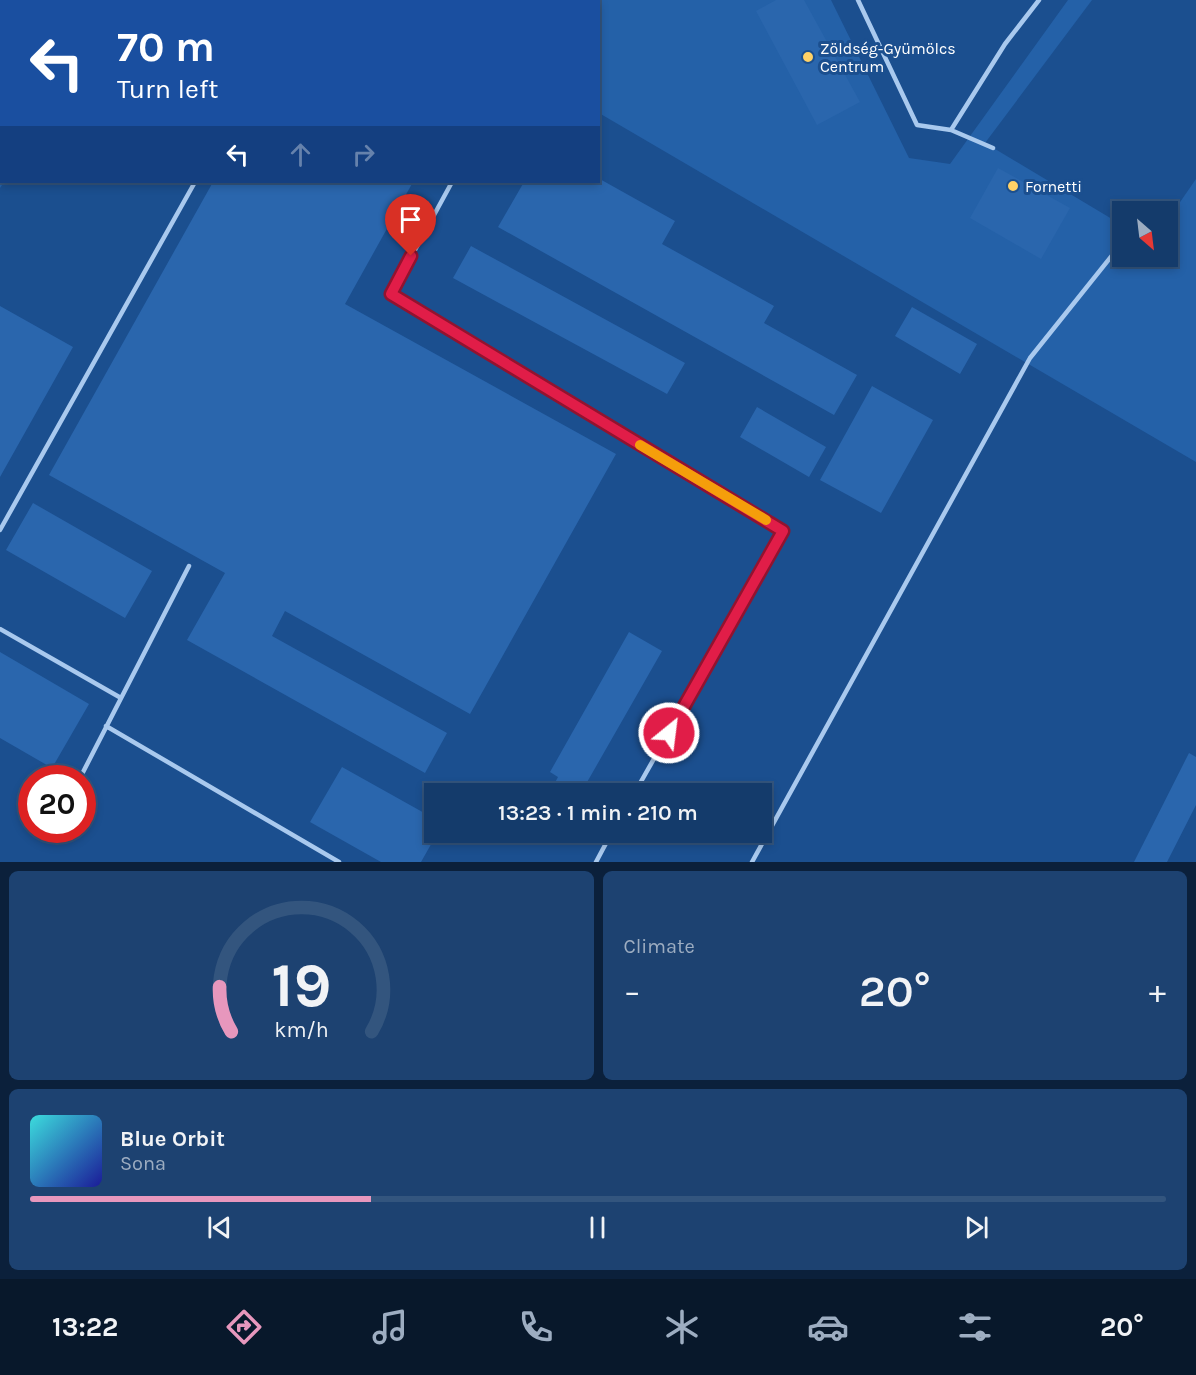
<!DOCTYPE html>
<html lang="en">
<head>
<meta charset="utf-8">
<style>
	:root { --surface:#143b6b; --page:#1d4271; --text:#f1f3f6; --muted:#9dadc1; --line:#33557e; --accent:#e797bd }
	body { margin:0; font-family:Karla,sans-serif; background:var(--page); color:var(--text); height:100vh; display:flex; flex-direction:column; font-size:22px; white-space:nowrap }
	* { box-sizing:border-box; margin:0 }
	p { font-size:20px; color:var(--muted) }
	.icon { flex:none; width:33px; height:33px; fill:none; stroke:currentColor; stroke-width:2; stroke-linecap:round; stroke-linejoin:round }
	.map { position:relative; height:862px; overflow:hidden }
	.side { display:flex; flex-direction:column; gap:9px; padding:9px; background:#0b203b; flex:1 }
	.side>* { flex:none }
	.top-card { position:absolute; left:0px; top:0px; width:600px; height:183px; box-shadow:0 3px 9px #0003,0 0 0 2px var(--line); background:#1a4fa0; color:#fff; overflow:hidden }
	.needle { width:39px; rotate:152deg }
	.tools { position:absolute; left:1112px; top:201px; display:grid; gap:12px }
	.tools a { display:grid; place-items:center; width:66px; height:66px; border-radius:0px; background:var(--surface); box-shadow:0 3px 9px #0003,0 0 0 2px var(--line); font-size:30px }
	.speed { position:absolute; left:18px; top:765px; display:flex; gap:12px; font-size:30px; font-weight:700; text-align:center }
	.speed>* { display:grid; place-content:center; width:78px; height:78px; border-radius:50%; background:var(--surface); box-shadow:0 3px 9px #0003,0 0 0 2px var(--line); line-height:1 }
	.speed .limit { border:9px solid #d22; background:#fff; color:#111 }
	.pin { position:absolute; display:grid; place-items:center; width:51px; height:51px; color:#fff; margin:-62px -26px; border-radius:50% 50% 50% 0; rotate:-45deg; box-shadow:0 0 6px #0007 }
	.pin .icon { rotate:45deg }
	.me { position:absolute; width:66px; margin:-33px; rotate:29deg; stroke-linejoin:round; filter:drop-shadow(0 0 4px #0008) }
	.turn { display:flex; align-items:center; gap:21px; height:126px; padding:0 18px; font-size:27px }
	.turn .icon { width:78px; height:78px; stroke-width:2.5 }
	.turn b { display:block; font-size:42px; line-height:51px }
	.lanes { display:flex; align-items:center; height:57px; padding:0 18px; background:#0003; justify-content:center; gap:30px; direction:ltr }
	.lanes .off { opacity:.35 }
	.big { font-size:45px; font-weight:600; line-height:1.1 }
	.side .widget { flex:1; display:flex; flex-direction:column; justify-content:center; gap:9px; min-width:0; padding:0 21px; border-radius:9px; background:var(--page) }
	.side .dial { align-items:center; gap:0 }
	.dial svg { height:156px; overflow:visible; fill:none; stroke:var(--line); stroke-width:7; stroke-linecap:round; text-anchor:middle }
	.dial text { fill:var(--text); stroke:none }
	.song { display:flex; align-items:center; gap:18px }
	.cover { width:72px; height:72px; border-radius:9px; background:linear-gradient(135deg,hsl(180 70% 55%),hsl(240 70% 35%)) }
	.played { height:6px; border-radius:3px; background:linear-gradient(90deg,var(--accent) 30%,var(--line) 30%) }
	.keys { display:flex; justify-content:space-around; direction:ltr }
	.heat { display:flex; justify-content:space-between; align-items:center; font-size:33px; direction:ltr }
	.side .tiles { flex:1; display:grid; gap:9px; grid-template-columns:1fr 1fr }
	.widget:last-child { grid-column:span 2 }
	.trip { position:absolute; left:424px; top:783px; width:348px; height:60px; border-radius:0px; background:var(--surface); box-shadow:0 3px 9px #0003,0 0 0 2px var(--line); font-weight:600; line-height:60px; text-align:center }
	.dock { display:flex; height:96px; justify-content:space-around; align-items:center; background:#08182b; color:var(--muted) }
	.dock .icon { width:42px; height:42px }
	.dock .on { color:var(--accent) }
	.dock b { font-size:27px; color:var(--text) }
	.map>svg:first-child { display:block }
	.green { fill:#2461a8 }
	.building { fill:#2a66ad }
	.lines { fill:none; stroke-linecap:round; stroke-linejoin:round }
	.service { stroke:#a9c9ee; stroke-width:4.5 }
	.route-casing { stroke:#92132f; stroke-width:15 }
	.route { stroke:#e11d48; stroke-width:10 }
	.slow { stroke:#f59e0b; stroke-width:10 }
	.poi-dot { fill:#ffd166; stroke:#1b4f8f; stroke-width:2 }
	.labels { text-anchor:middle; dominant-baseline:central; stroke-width:6; stroke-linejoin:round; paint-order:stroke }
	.poi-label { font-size:16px; fill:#fff; stroke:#1b4f8f; text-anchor:start }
</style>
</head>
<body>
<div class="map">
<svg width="1196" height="862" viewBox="0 0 1196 862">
	<rect width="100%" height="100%" fill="#1b4f8f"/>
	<path class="green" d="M0,0H103L2,2V182H4L0,188Z
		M405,0H831L909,158L950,164L1068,0H1092L985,143L1122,225V256H1167V221L1196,179V462L599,113L598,2Z"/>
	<path class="building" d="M776,0H804L860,102L817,125L756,11Z
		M998,168L1070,208L1041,259L970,218Z
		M598,178L675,221L662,244L774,306L764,323L857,375L834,415L498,227L524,182H598Z
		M213,182H413L345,304L616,454L470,714L285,611L272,636L447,733L425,773L187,640L225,573L49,475Z
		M471,246L685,363L667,394L453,278Z
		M0,306L73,347L0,477Z
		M912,307L977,344L960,374L895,336Z
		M872,386L933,420L881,513L820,480Z
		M757,407L826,447L809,477L740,437Z
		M33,503L152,571L125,618L6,550Z
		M629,632L662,651L582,791L576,787L572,794H549L558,777L550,772Z
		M0,652L89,704L52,768L0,738Z
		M1189,753L1196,757V805L1167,862H1134Z
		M342,767L435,819V832H438L421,862H381L310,822Z"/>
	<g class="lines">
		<path class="service" d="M486,0L488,2
			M858,0L917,125L951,130L1005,44L1039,0
			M522,2L526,0
			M951,130L993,148
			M452,182L391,294L783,531L634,794
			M0,530L195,182
			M0,629L121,698
			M106,726L339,862
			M80,778L189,566
			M596,862L612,832
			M752,862L1030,358L1122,243"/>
	</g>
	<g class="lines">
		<defs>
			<path id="route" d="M411,256L391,294L783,531L669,733"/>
		</defs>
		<use href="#route" class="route-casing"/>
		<use href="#route" class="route"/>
		<path class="slow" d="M640,445L766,520"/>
	</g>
	<g class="poi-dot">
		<circle cx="808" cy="57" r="6"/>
		<circle cx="1013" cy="186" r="6"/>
	</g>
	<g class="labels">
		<g class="poi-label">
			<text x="820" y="48">Zöldség-Gyümölcs<tspan x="820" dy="18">Centrum</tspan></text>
			<text x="1025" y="186">Fornetti</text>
		</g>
	</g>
</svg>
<div class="tools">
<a><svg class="needle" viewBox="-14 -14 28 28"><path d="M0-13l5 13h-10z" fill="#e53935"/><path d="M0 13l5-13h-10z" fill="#9dadc1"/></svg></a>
</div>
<div class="speed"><div class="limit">20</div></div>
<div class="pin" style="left:411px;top:256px;background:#d93025"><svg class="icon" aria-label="arrive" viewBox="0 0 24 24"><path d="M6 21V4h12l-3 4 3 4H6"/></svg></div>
<svg class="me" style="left:669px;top:733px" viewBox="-20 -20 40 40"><circle r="17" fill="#e11d48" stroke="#fff" stroke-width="3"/><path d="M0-11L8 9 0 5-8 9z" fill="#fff"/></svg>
<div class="trip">13:23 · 1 min · 210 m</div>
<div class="top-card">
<div class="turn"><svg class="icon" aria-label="left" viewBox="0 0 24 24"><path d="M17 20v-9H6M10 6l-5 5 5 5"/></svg><div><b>70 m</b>Turn left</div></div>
<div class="lanes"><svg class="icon" aria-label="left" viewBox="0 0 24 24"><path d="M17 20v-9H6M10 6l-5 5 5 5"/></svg><svg class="icon off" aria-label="ahead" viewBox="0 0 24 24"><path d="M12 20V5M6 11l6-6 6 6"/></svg><svg class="icon off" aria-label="right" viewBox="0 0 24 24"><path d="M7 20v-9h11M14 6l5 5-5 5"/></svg></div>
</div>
</div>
<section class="side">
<div class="tiles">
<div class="widget dial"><svg viewBox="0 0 100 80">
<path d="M14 69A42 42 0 1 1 86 69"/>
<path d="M14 69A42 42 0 0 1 8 46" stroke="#e797bd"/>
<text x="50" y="56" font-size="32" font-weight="700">19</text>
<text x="50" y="72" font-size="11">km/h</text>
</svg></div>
<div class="widget"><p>Climate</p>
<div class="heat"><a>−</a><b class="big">20°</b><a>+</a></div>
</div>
<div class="widget">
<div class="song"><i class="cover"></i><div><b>Blue Orbit</b><p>Sona</p></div></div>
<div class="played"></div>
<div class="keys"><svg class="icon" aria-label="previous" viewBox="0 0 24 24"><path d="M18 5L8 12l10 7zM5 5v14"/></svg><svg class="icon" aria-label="pause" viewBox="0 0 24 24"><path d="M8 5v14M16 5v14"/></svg><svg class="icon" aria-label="next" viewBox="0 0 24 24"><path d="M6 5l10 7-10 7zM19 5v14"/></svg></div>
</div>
</div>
</section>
<nav class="dock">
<b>13:22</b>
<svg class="icon on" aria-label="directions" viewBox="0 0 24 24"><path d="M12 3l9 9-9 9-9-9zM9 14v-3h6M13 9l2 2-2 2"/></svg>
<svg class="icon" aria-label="music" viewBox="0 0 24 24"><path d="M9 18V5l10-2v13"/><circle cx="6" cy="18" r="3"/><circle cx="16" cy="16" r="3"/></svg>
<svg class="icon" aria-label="phone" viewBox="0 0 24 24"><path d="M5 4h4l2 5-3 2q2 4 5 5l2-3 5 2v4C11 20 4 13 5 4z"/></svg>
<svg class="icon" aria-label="climate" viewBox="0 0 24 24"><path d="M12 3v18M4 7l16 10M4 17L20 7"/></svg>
<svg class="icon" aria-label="car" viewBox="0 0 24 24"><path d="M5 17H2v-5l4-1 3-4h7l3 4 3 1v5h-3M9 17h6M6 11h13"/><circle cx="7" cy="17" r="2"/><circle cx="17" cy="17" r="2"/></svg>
<svg class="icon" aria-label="filters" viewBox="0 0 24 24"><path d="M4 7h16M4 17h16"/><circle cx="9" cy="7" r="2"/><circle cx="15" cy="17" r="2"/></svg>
<b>20°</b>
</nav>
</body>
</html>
